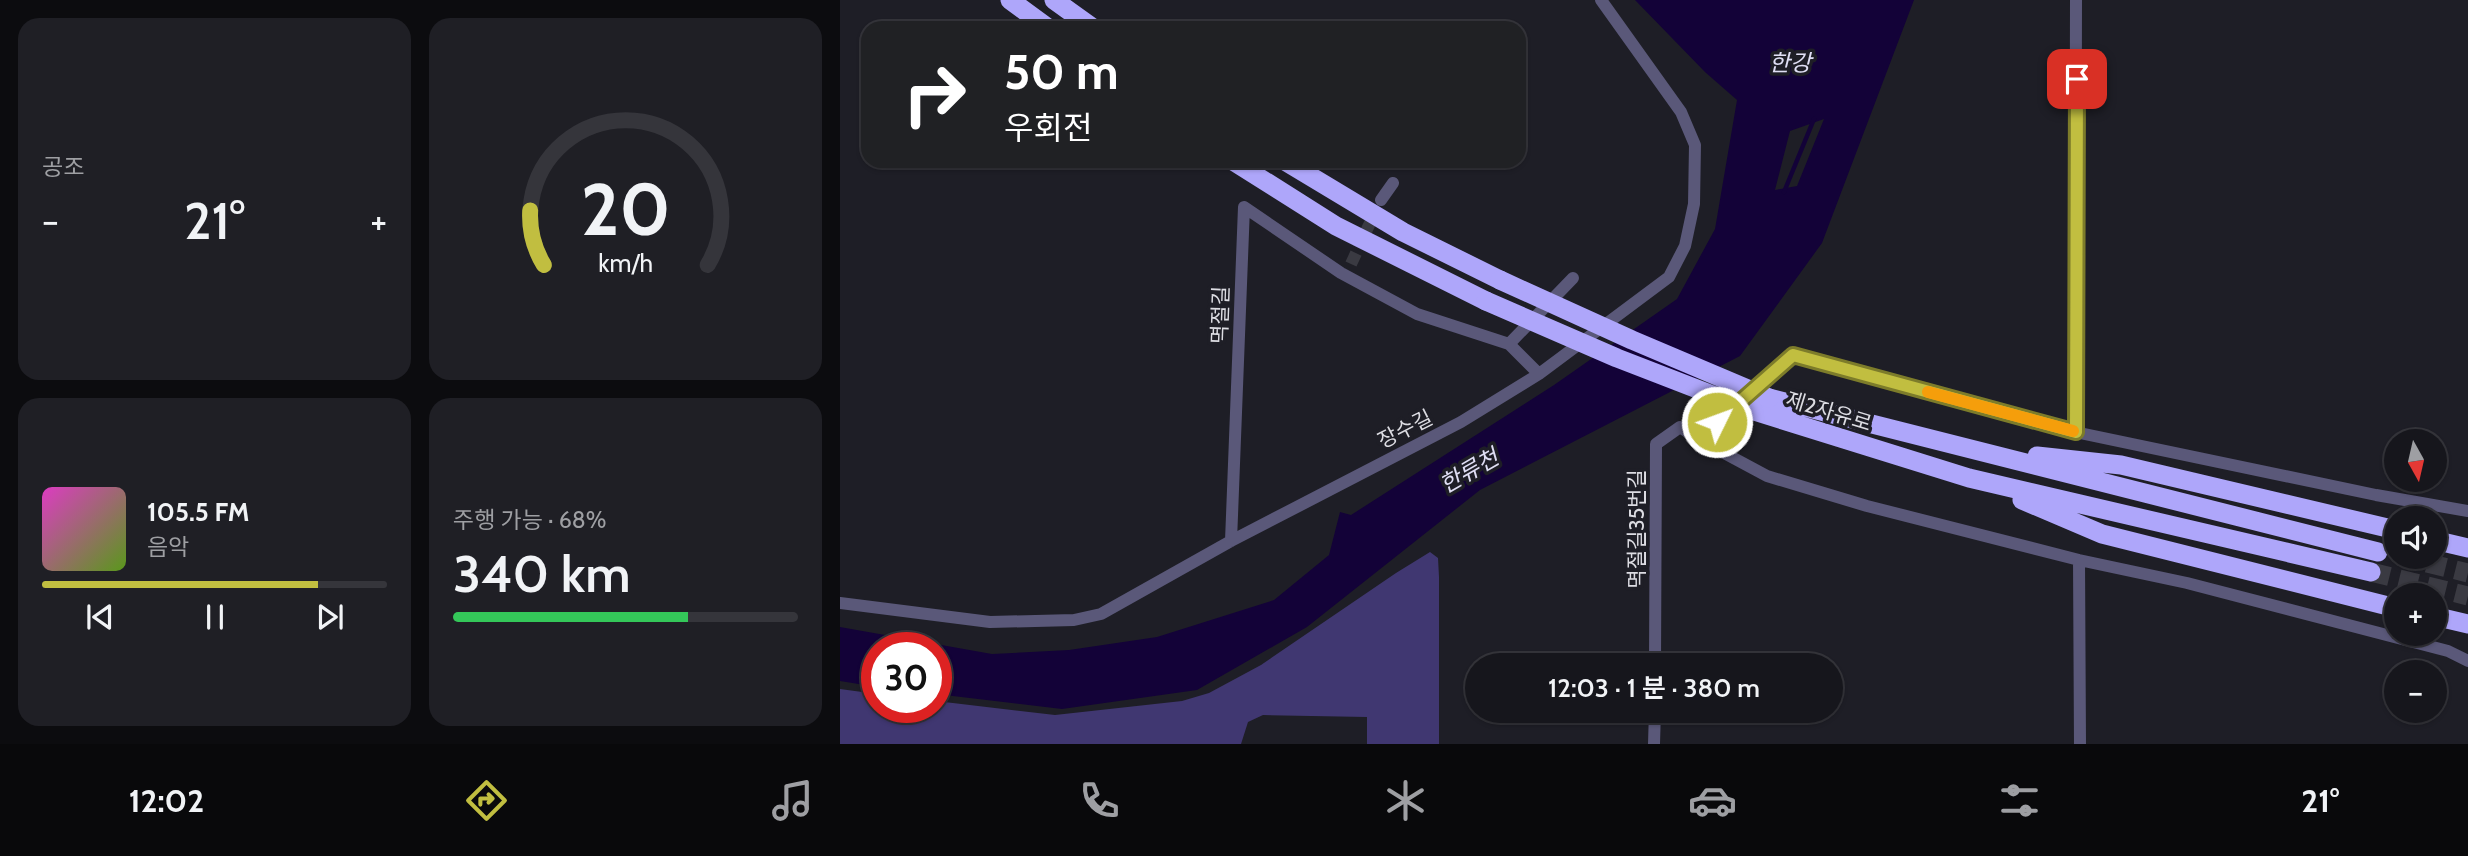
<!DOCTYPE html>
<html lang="ko">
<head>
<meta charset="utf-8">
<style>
	:root { --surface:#16161c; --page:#1f1f25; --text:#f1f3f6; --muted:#9e9fa3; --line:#35353b; --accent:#c1be40 }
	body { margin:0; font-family:Cabin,"Noto Sans KR",sans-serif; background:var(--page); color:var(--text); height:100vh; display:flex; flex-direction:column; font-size:26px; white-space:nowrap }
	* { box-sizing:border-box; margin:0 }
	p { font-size:23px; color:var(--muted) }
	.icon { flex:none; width:38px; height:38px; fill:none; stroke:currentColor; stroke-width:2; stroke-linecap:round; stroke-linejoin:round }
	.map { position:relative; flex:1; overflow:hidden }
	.sheet { display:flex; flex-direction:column; gap:18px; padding:18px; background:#0c0c0f; width:840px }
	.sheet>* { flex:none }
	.guide { position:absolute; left:21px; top:21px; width:665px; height:147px; border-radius:21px; box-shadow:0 2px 5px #0004,0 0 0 2px var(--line); background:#202124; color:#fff; overflow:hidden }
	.needle { width:46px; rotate:172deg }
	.tools { position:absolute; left:1544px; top:429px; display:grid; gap:14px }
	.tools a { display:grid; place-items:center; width:63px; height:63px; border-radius:50%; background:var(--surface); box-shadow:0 2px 5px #0004,0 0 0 2px var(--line); font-size:35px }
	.speed { position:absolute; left:21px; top:632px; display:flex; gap:14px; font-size:35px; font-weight:700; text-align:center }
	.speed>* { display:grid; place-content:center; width:91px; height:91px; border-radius:50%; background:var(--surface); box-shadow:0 2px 5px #0004,0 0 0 2px var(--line); line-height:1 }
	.speed .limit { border:10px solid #d22; background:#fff; color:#111 }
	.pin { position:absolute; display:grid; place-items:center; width:60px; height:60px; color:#fff; margin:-30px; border-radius:14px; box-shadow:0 4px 10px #0006 }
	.me { position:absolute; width:77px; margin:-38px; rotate:48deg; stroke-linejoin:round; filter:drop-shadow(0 0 5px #0008) }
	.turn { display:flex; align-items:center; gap:24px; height:147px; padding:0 28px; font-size:32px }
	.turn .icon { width:91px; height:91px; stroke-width:2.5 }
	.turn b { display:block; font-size:49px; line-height:60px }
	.big { font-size:52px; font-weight:600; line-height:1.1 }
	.sheet .widget { flex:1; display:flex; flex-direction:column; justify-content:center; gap:10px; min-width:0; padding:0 24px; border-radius:21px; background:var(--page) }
	.sheet .dial { align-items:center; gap:0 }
	.dial svg { height:182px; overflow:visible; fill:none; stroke:var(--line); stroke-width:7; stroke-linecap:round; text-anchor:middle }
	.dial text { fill:var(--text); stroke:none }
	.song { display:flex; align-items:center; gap:21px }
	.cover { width:84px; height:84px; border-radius:10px; background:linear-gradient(135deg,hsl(310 70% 55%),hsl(90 70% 35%)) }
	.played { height:7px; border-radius:4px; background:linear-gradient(90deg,var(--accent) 80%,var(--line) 80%) }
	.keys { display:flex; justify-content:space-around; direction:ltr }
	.heat { display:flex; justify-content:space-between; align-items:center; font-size:38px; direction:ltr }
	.charge { height:10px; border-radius:5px; background:linear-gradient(90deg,#34c759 68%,var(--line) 0) }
	.sheet .tiles { flex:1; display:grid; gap:18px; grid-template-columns:repeat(2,1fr) }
	.trip { position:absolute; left:625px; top:653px; width:378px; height:70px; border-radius:35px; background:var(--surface); box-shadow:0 2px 5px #0004,0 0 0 2px var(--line); font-weight:600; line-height:70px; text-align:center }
	.menu { display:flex; height:112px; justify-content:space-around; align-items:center; background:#09090b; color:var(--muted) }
	.menu .icon { width:49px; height:49px }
	.menu .selected { color:var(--accent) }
	.menu b { font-size:32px; color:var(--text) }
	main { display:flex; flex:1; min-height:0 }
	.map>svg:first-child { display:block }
	.green { fill:#403771 }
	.water { fill:#130238; fill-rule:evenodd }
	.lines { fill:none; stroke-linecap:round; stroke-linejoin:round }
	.stream { stroke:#130238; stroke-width:4.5 }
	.minor-tunnel { stroke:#3a3a42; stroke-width:12; stroke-dasharray:12 6; stroke-linecap:butt }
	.highway-tunnel { stroke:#3a3a42; stroke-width:19; stroke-dasharray:19 10; stroke-linecap:butt }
	.minor { stroke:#5a5879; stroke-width:12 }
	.highway { stroke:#aea6fa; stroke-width:19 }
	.highway-bridge { stroke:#aea6fa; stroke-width:19 }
	.route-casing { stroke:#7d7c2a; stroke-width:18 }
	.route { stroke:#c1be40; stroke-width:12 }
	.slow { stroke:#f59e0b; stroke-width:12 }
	.labels { text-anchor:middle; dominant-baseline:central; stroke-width:7; stroke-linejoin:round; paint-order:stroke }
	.street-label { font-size:21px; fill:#dcdce2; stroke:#1e1e26 }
	.water-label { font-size:23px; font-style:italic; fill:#e0dff5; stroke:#1e1e26 }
</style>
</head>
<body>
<main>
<section class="sheet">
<div class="tiles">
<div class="widget"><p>공조</p>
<div class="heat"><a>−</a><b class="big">21°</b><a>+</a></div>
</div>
<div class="widget dial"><svg viewBox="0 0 100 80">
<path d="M14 69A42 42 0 1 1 86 69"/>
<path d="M14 69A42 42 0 0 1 8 45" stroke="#c1be40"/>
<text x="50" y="56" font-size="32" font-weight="700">20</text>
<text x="50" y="72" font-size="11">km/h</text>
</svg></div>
<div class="widget">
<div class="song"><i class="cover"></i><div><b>105.5 FM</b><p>음악</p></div></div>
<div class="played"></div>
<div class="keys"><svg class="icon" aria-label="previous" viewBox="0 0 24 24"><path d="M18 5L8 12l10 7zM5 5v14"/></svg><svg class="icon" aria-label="pause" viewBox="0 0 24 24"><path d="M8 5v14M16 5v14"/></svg><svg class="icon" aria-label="next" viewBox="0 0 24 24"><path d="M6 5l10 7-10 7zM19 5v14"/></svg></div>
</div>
<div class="widget"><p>주행 가능 · 68%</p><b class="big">340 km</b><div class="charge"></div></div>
</div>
</section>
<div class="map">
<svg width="1628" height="744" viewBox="0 0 1628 744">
	<rect width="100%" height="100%" fill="#1e1e26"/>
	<path class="green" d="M590,552L598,558L599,577V744H527V717L423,715L408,722L401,744H0V689L37,694V707H96V701L215,715L342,701L369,693L421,665L556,573Z"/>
	<path class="water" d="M795,0H1074L982,243L900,356L640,490L467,627L357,690L222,709L96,694V648H37V687L0,681V627L152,654L229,650L317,637L434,600L489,555L500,512L511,515L714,385L837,299L875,229L897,100L865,72ZM984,119L957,186L935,190L950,131Z"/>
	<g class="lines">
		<path class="stream" d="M944,192L974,119"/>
		<path class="minor-tunnel" d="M511,264L536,210"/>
		<path class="highway-tunnel" d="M1559,556L1628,573
			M1531,572L1628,596"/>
		<path class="minor" d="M541,200L553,183
			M669,344L733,278
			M1235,432L1236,0
			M1628,511L1536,495L1235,432L953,355L858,439L927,476L1027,506L1239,560L1347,583L1608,651L1628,661
			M391,541L404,207L501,273L577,314L669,344L699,374
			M1239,560L1240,744
			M0,603L150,622L234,620L261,614L391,541L621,422L699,374L829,277L845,246L854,204L855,145L841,112L761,0
			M815,665L816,444L840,427L858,439
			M814,744L815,710"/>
		<path class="highway" d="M170,0L208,28
			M214,0L253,28
			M393,161L496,226L646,301
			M445,161L563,232L660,280
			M929,398L1538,552
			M914,411L1129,478L1531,572
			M1197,456L1281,465L1556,530
			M1182,500L1262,534L1556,608
			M1594,540L1628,548
			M1594,616L1628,624"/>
		<path class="highway-bridge" d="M660,280L792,340L929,398
			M646,301L777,358L914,411"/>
	</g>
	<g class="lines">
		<defs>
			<path id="route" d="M877,422L953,355L1236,432L1237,79"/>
		</defs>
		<use href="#route" class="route-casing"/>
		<use href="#route" class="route"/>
		<path class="slow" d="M1088,392L1233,431"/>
	</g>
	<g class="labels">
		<g class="street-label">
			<text transform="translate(380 315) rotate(-88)">멱절길</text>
			<text transform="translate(989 411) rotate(17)">제2자유로</text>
			<text transform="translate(565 429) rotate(-27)">장수길</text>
			<text transform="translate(796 529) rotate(-90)">멱절길35번길</text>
		</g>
		<g class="water-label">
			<text x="950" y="63">한강</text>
			<text transform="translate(629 471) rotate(-30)">한류천</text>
		</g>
	</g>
</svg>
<div class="tools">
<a><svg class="needle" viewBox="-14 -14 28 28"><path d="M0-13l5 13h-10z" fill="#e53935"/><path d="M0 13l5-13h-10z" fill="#9e9fa3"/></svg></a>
<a><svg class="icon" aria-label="sound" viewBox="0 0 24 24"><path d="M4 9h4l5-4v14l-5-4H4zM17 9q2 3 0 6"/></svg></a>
<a>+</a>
<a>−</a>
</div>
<div class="speed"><div class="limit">30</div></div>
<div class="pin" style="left:1237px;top:79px;background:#d93025"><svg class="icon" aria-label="arrive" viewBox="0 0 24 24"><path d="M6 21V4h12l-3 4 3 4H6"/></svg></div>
<svg class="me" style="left:877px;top:422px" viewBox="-20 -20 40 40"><circle r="17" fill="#c1be40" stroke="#fff" stroke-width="3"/><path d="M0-11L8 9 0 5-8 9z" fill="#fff"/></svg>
<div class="trip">12:03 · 1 분 · 380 m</div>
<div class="guide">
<div class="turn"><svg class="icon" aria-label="right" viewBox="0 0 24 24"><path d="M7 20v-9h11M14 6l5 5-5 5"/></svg><div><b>50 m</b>우회전</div></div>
</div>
</div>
</main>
<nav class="menu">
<b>12:02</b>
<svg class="icon selected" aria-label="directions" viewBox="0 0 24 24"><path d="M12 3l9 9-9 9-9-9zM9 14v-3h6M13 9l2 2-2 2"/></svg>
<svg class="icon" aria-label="music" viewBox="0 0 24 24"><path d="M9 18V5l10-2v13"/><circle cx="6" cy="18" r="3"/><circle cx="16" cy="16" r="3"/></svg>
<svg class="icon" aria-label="phone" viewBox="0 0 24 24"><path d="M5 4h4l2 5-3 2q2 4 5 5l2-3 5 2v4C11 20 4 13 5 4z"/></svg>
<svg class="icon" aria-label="climate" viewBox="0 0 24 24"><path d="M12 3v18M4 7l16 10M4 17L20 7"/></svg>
<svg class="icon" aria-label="car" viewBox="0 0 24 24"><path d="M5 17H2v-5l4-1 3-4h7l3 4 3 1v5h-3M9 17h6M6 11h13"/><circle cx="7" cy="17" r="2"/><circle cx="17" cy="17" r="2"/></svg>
<svg class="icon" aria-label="filters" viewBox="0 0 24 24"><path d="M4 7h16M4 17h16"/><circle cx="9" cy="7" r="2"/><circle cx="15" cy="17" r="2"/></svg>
<b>21°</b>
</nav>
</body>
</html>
